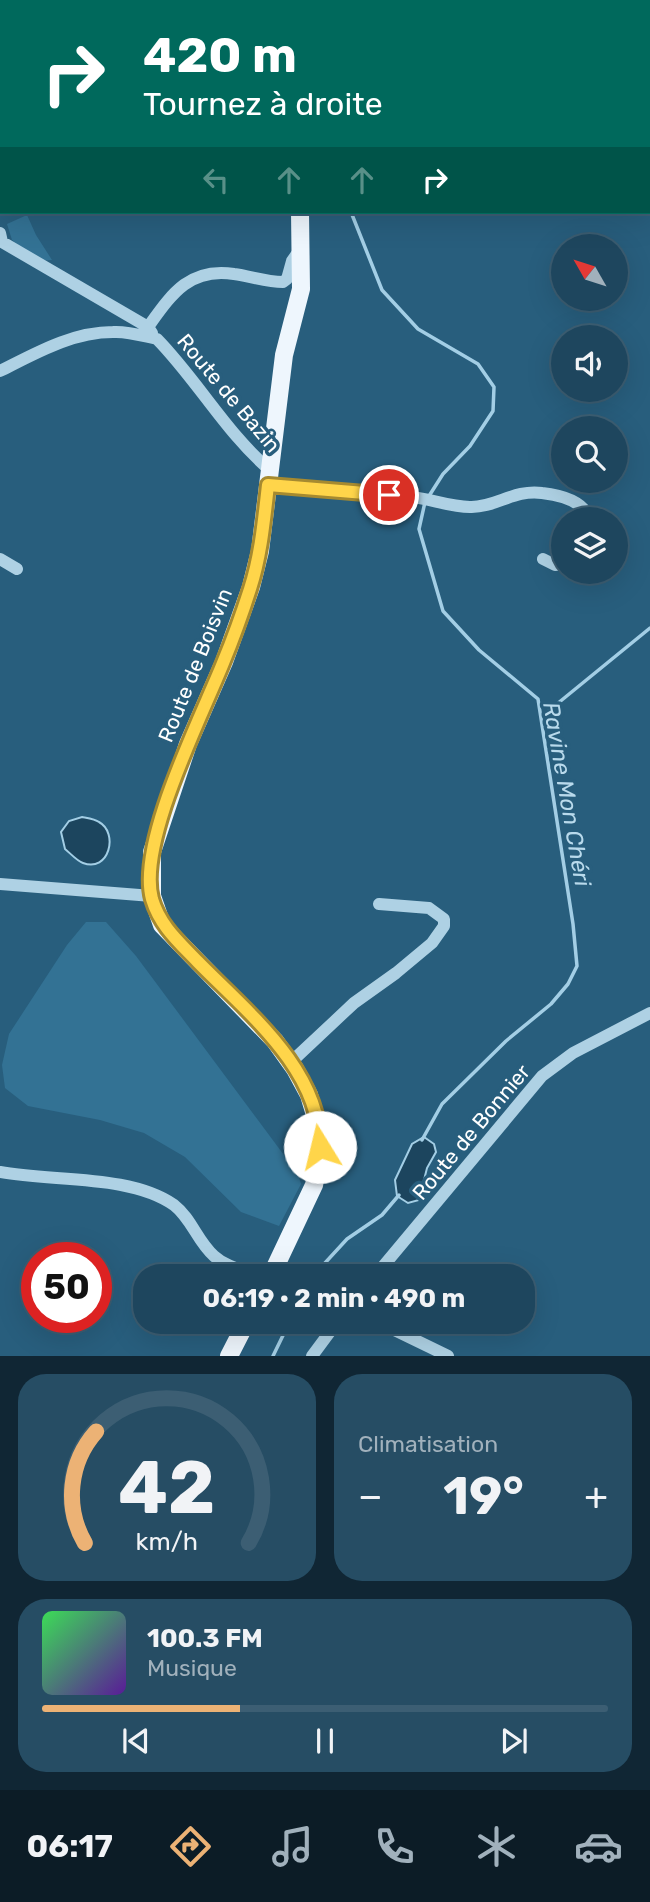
<!DOCTYPE html>
<html lang="fr">
<head>
<meta charset="utf-8">
<style>
	:root { --surface:#1e465e; --page:#264d64; --text:#f1f3f6; --muted:#a1b1bc; --line:#3c5e73; --accent:#ecb275 }
	body { margin:0; font-family:Rubik,sans-serif; background:var(--page); color:var(--text); height:100vh; display:flex; flex-direction:column; font-size:26px; white-space:nowrap }
	* { box-sizing:border-box; margin:0 }
	p { font-size:23px; color:var(--muted) }
	.icon { flex:none; width:38px; height:38px; fill:none; stroke:currentColor; stroke-width:2; stroke-linecap:round; stroke-linejoin:round }
	.map { position:relative; height:1356px; overflow:hidden }
	.details { display:flex; flex-direction:column; gap:18px; padding:18px; background:#102634; flex:1 }
	.details>* { flex:none }
	.banner { position:absolute; left:0px; top:0px; width:651px; height:214px; box-shadow:0 7px 28px #0002,0 0 0 2px var(--line); background:#00695c; color:#fff; overflow:hidden }
	.needle { width:46px; rotate:309deg }
	.controls { position:absolute; left:551px; top:234px; display:grid; gap:14px }
	.controls a { display:grid; place-items:center; width:77px; height:77px; border-radius:50%; background:var(--surface); box-shadow:0 7px 28px #0002,0 0 0 2px var(--line); font-size:35px }
	.speed { position:absolute; left:21px; top:1242px; display:flex; gap:14px; font-size:35px; font-weight:700; text-align:center }
	.speed>* { display:grid; place-content:center; width:91px; height:91px; border-radius:50%; background:var(--surface); box-shadow:0 7px 28px #0002,0 0 0 2px var(--line); line-height:1 }
	.speed .limit { border:10px solid #d22; background:#fff; color:#111 }
	.pin { position:absolute; display:grid; place-items:center; width:60px; height:60px; color:#fff; margin:-30px; border:4px solid #fff; border-radius:50%; box-shadow:0 2px 7px #0007 }
	.me { position:absolute; width:77px; margin:-38px; rotate:351deg; stroke-linejoin:round; filter:drop-shadow(0 0 5px #0008) }
	.turn { display:flex; align-items:center; gap:24px; height:147px; padding:0 28px; font-size:32px }
	.turn .icon { width:91px; height:91px; stroke-width:2.5 }
	.turn b { display:block; font-size:49px; line-height:60px }
	.lanes { display:flex; align-items:center; height:66px; padding:0 28px; background:#0003; justify-content:center; gap:35px; direction:ltr }
	.lanes .off { opacity:.35 }
	.big { font-size:52px; font-weight:700; line-height:1.1 }
	.details .card { flex:1; display:flex; flex-direction:column; justify-content:center; gap:10px; min-width:0; padding:0 24px; border-radius:28px; background:var(--page) }
	.details .dial { align-items:center; gap:0 }
	.dial svg { height:182px; overflow:visible; fill:none; stroke:var(--line); stroke-width:7; stroke-linecap:round; text-anchor:middle }
	.dial text { fill:var(--text); stroke:none }
	.song { display:flex; align-items:center; gap:21px }
	.cover { width:84px; height:84px; border-radius:10px; background:linear-gradient(135deg,hsl(130 70% 55%),hsl(270 70% 35%)) }
	.played { height:7px; border-radius:4px; background:linear-gradient(90deg,var(--accent) 35%,var(--line) 35%) }
	.keys { display:flex; justify-content:space-around; direction:ltr }
	.heat { display:flex; justify-content:space-between; align-items:center; font-size:38px; direction:ltr }
	.details .tiles { flex:1; display:grid; gap:18px; grid-template-columns:1fr 1fr }
	.card:last-child { grid-column:span 2 }
	.trip { position:absolute; left:133px; top:1264px; width:402px; height:70px; border-radius:28px; background:var(--surface); box-shadow:0 7px 28px #0002,0 0 0 2px var(--line); font-weight:700; line-height:70px; text-align:center }
	.dock { display:flex; height:112px; justify-content:space-around; align-items:center; background:#0c1c26; color:var(--muted) }
	.dock .icon { width:49px; height:49px }
	.dock .active { color:var(--accent) }
	.dock b { font-size:32px; color:var(--text) }
	.map>svg:first-child { display:block }
	.green { fill:#337294 }
	.water { fill:#1c455e; stroke:#a3cee5; stroke-width:2 }
	.lines { fill:none; stroke-linecap:round; stroke-linejoin:round }
	.stream { stroke:#a3cee5; stroke-width:3.5 }
	.path { stroke:#aed1e4; stroke-width:2; stroke-dasharray:3.5 5; stroke-linecap:butt }
	.minor { stroke:#aed1e4; stroke-width:12 }
	.major { stroke:#eef6fd; stroke-width:18 }
	.route-casing { stroke:#a68a30; stroke-width:18 }
	.route { stroke:#ffd54a; stroke-width:12 }
	.labels { text-anchor:middle; dominant-baseline:central; stroke-width:7; stroke-linejoin:round; paint-order:stroke }
	.street-label { font-size:21px; fill:#fff; stroke:#285e7d }
	.water-label { font-size:23px; font-style:italic; fill:#b9daec; stroke:#285e7d }
</style>
</head>
<body>
<div class="map">
<svg width="650" height="1356" viewBox="0 0 650 1356">
	<rect width="100%" height="100%" fill="#285e7d"/>
	<path class="green" d="M27,215L36,235L52,260L37,261L12,240L7,224Z
		M86,922H106L136,956L298,1174L301,1184L279,1226L241,1212L185,1157L144,1133L100,1120L28,1106L5,1088L2,1065L9,1034L67,945Z"/>
	<path class="water" d="M82,817C87,818 95,819 99,822C119,833 109,873 83,863C77,861 70,853 65,849L61,832L69,821Z
		M424,1137L434,1144L436,1152L427,1168L419,1200L408,1203L397,1196L395,1180L412,1144Z"/>
	<g class="lines">
		<path class="stream" d="M430,2L434,0
			M351,212L382,290L418,329L478,364L494,387L493,411L470,446L443,474L429,496
			M541,717L650,628
			M422,1140L442,1104L506,1041L551,1004L568,984L577,966L573,924L538,699L479,650L443,611L419,529L425,502
			M313,1276L347,1239L382,1215L399,1195
			M273,1356L290,1321"/>
		<path class="path" d="M649,132L650,133"/>
		<path class="minor" d="M0,233L2,242L148,327L152,333
			M148,327C171,295 189,267 234,274C250,276 266,282 283,282L287,279L292,261L301,248
			M0,371C36,353 72,332 113,332C128,331 143,336 157,339C198,381 226,433 271,471
			M268,485C316,489 365,490 412,497C431,499 450,507 470,507C495,508 514,489 542,493C560,495 584,500 590,520
			M0,559L17,569
			M543,559L555,565L564,564
			M0,884L152,896
			M290,1063L354,1003L396,973L432,943L444,926V919L429,908L379,904
			M0,1172C52,1182 130,1174 174,1205C192,1219 197,1241 214,1256C226,1267 243,1270 258,1276
			M375,1276L542,1076L573,1053L650,1013
			M376,1321L448,1356
			M312,1356L338,1321"/>
		<path class="major" d="M286,2L287,0
			M271,1276L314,1185L319,1162L320,1132L309,1095L295,1069L275,1041L162,925L152,896V852L188,744L224,662L251,587L260,551L284,355L301,289L300,212
			M229,1356L247,1321"/>
	</g>
	<g class="lines">
		<defs>
			<path id="route" d="M320,1147C321,1070 247,1012 198,962C179,942 160,926 152,899C137,843 201,718 223,663C233,639 242,614 250,589C261,555 264,520 268,485L389,495"/>
		</defs>
		<use href="#route" class="route-casing"/>
		<use href="#route" class="route"/>
	</g>
	<g class="labels">
		<g class="street-label">
			<text transform="translate(229 393) rotate(50)">Route de Bazin</text>
			<text transform="translate(195 665) rotate(-68)">Route de Boisvin</text>
			<text transform="translate(471 1132) rotate(-50)">Route de Bonnier</text>
		</g>
		<g class="water-label">
			<text transform="translate(567 794) rotate(80)">Ravine Mon Chéri</text>
		</g>
	</g>
</svg>
<div class="controls">
<a><svg class="needle" viewBox="-14 -14 28 28"><path d="M0-13l5 13h-10z" fill="#e53935"/><path d="M0 13l5-13h-10z" fill="#a1b1bc"/></svg></a>
<a><svg class="icon" aria-label="sound" viewBox="0 0 24 24"><path d="M4 9h4l5-4v14l-5-4H4zM17 9q2 3 0 6"/></svg></a>
<a><svg class="icon" aria-label="search" viewBox="0 0 24 24"><circle cx="10" cy="10" r="6"/><path d="M15 15l6 6"/></svg></a>
<a><svg class="icon" aria-label="layers" viewBox="0 0 24 24"><path d="M12 4l9 5-9 5-9-5zM3 14l9 5 9-5"/></svg></a>
</div>
<div class="speed"><div class="limit">50</div></div>
<div class="pin" style="left:389px;top:495px;background:#d93025"><svg class="icon" aria-label="arrive" viewBox="0 0 24 24"><path d="M6 21V4h12l-3 4 3 4H6"/></svg></div>
<svg class="me" style="left:320px;top:1147px" viewBox="-20 -20 40 40"><circle r="19" fill="#fff"/><path d="M0-13L10 11 0 6-10 11z" fill="#ffd54a"/></svg>
<div class="trip">06:19 · 2 min · 490 m</div>
<div class="banner">
<div class="turn"><svg class="icon" aria-label="right" viewBox="0 0 24 24"><path d="M7 20v-9h11M14 6l5 5-5 5"/></svg><div><b>420 m</b>Tournez à droite</div></div>
<div class="lanes"><svg class="icon off" aria-label="left" viewBox="0 0 24 24"><path d="M17 20v-9H6M10 6l-5 5 5 5"/></svg><svg class="icon off" aria-label="ahead" viewBox="0 0 24 24"><path d="M12 20V5M6 11l6-6 6 6"/></svg><svg class="icon off" aria-label="ahead" viewBox="0 0 24 24"><path d="M12 20V5M6 11l6-6 6 6"/></svg><svg class="icon" aria-label="right" viewBox="0 0 24 24"><path d="M7 20v-9h11M14 6l5 5-5 5"/></svg></div>
</div>
</div>
<section class="details">
<div class="tiles">
<div class="card dial"><svg viewBox="0 0 100 80">
<path d="M14 69A42 42 0 1 1 86 69"/>
<path d="M14 69A42 42 0 0 1 19 20" stroke="#ecb275"/>
<text x="50" y="56" font-size="32" font-weight="700">42</text>
<text x="50" y="72" font-size="11">km/h</text>
</svg></div>
<div class="card"><p>Climatisation</p>
<div class="heat"><a>−</a><b class="big">19°</b><a>+</a></div>
</div>
<div class="card">
<div class="song"><i class="cover"></i><div><b>100.3 FM</b><p>Musique</p></div></div>
<div class="played"></div>
<div class="keys"><svg class="icon" aria-label="previous" viewBox="0 0 24 24"><path d="M18 5L8 12l10 7zM5 5v14"/></svg><svg class="icon" aria-label="pause" viewBox="0 0 24 24"><path d="M8 5v14M16 5v14"/></svg><svg class="icon" aria-label="next" viewBox="0 0 24 24"><path d="M6 5l10 7-10 7zM19 5v14"/></svg></div>
</div>
</div>
</section>
<nav class="dock">
<b>06:17</b>
<svg class="icon active" aria-label="directions" viewBox="0 0 24 24"><path d="M12 3l9 9-9 9-9-9zM9 14v-3h6M13 9l2 2-2 2"/></svg>
<svg class="icon" aria-label="music" viewBox="0 0 24 24"><path d="M9 18V5l10-2v13"/><circle cx="6" cy="18" r="3"/><circle cx="16" cy="16" r="3"/></svg>
<svg class="icon" aria-label="phone" viewBox="0 0 24 24"><path d="M5 4h4l2 5-3 2q2 4 5 5l2-3 5 2v4C11 20 4 13 5 4z"/></svg>
<svg class="icon" aria-label="climate" viewBox="0 0 24 24"><path d="M12 3v18M4 7l16 10M4 17L20 7"/></svg>
<svg class="icon" aria-label="car" viewBox="0 0 24 24"><path d="M5 17H2v-5l4-1 3-4h7l3 4 3 1v5h-3M9 17h6M6 11h13"/><circle cx="7" cy="17" r="2"/><circle cx="17" cy="17" r="2"/></svg>
</nav>
</body>
</html>
